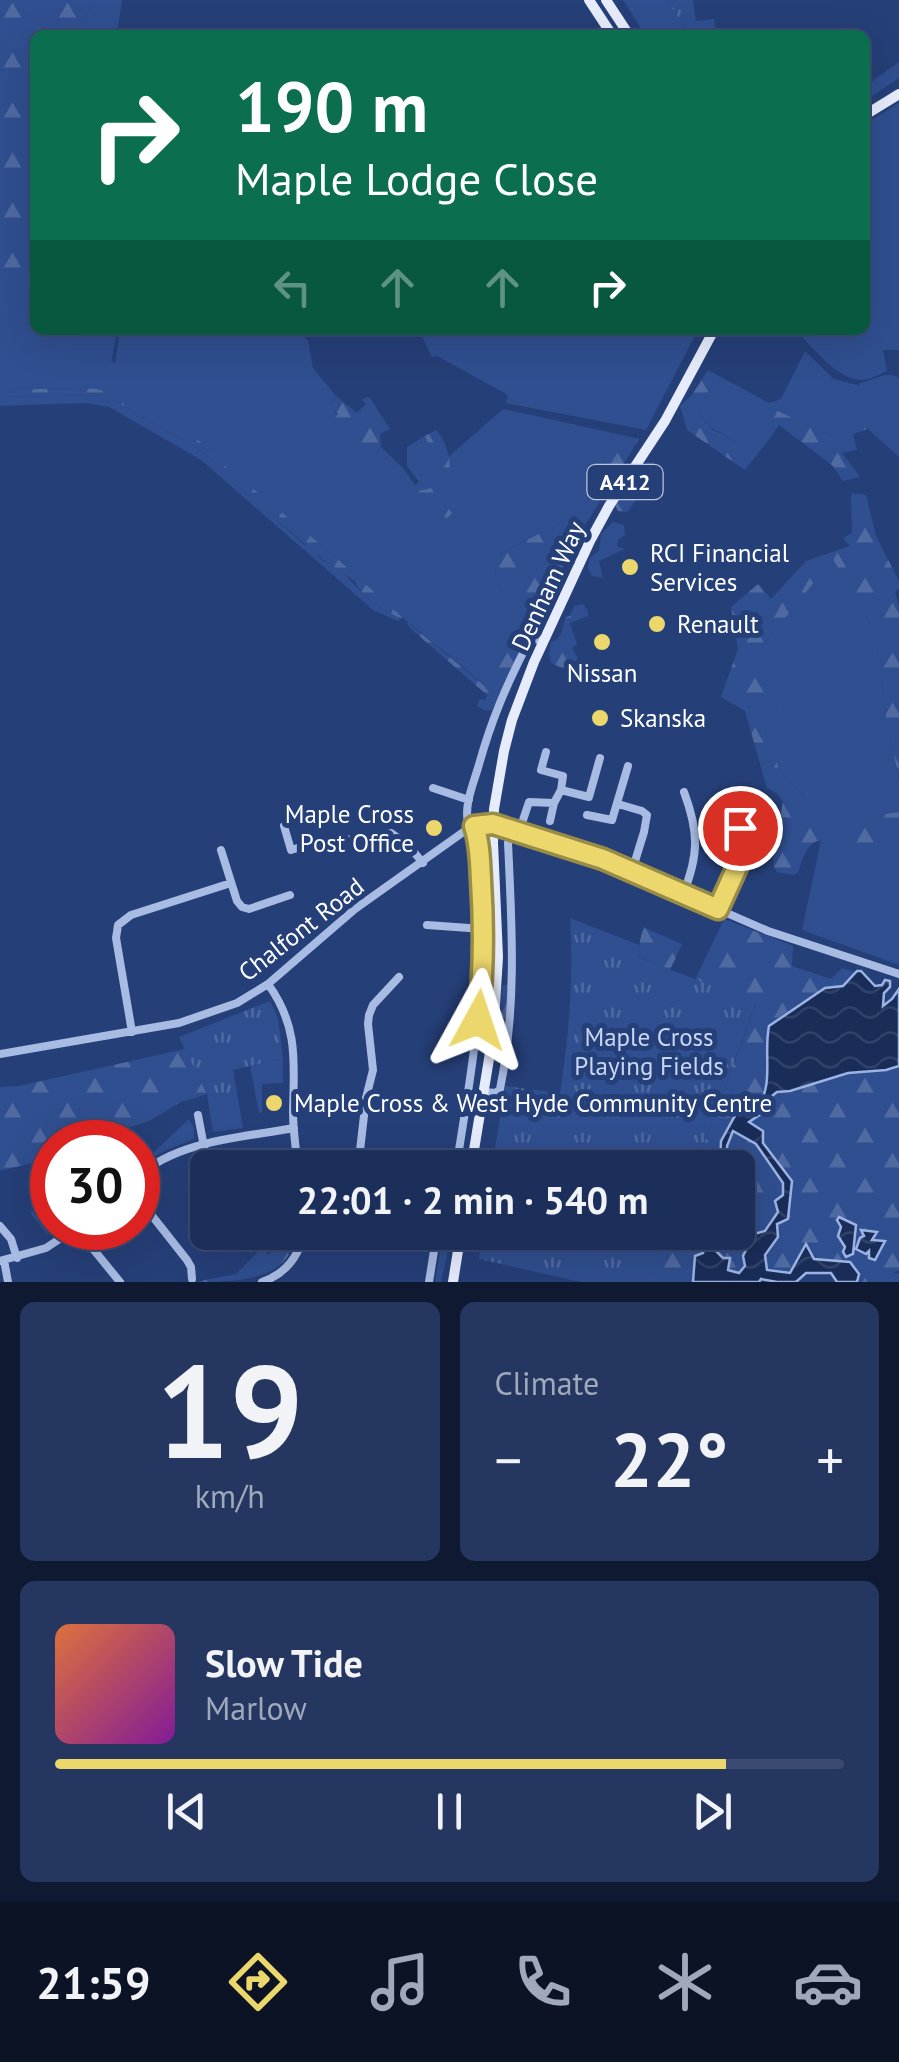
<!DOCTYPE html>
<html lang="en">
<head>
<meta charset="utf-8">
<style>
	:root { --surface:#1c2f5a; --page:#253760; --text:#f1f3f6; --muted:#a0a9bb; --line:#3a4a70; --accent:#ecd76d }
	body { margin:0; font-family:"PT Sans",sans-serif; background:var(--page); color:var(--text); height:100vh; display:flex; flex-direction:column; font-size:38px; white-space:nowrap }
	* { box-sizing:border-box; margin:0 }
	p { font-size:32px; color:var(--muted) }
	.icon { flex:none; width:55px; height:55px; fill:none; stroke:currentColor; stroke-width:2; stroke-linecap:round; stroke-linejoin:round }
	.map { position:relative; height:1282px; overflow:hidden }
	.side { display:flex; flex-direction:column; gap:20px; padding:20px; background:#0f1a32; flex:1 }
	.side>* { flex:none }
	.guide { position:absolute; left:30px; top:30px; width:840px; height:305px; border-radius:15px; box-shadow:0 10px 40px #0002,0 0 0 2px var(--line); background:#0b6e4f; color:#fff; overflow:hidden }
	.speed { position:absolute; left:30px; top:1120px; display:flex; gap:20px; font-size:50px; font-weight:700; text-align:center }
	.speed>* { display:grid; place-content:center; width:130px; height:130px; border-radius:50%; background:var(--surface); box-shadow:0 10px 40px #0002,0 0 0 2px var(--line); line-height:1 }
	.speed .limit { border:15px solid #d22; background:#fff; color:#111 }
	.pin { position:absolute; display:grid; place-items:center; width:85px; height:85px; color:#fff; margin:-42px; border:5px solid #fff; border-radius:50%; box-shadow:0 2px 10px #0007 }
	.me { position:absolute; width:110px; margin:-55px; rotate:5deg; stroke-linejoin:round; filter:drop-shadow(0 0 8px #0008) }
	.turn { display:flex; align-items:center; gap:35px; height:210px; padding:0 40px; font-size:45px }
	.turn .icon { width:130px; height:130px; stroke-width:2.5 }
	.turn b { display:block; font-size:70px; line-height:85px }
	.lanes { display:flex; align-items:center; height:95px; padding:0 40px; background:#0003; justify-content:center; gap:50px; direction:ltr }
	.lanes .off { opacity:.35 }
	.big { font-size:75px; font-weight:700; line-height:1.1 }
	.side .tile { flex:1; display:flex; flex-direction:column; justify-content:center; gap:15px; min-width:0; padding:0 35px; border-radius:15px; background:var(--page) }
	.side .dial { align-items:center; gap:0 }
	.dial b { font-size:130px; line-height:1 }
	.song { display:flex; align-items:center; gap:30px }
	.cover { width:120px; height:120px; border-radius:15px; background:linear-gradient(135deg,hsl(20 70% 55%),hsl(290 70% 35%)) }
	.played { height:10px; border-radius:5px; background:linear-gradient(90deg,var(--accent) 85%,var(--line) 85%) }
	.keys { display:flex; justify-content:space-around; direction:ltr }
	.heat { display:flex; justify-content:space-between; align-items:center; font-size:55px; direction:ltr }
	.side .tiles { flex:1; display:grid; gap:20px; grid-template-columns:1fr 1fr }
	.tile:last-child { grid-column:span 2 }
	.trip { position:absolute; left:190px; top:1150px; width:565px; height:100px; border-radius:15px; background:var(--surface); box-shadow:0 10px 40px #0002,0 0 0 2px var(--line); font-weight:700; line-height:100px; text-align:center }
	.tabs { display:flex; height:160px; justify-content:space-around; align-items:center; background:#0b1324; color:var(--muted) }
	.tabs .icon { width:70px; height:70px }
	.tabs .selected { color:var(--accent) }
	.tabs b { font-size:45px; color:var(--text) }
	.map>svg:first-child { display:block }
	.grass { fill:#304f90 }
	.forest { fill:url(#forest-firs) }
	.park { fill:url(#park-tufts) }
	.water { fill:url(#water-waves); stroke:#9cb4e4; stroke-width:2.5 }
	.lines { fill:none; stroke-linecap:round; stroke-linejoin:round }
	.minor { stroke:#a8bbe3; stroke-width:8 }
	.major { stroke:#e7ecfc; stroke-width:10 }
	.route-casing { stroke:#998c47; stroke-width:25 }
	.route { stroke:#ecd76d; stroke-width:18 }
	.poi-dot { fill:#ecd76d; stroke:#253f78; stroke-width:4 }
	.labels { text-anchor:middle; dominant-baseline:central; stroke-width:10; stroke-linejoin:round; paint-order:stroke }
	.shield { fill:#253f78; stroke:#bec5d6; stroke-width:2.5 }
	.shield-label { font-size:22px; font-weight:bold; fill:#fff }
	.poi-label { font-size:25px; fill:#fff; stroke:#253f78; text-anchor:start }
	.street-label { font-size:25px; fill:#fff; stroke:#253f78 }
	.park-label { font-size:25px; fill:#cad7f3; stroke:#253f78 }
</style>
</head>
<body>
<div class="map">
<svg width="899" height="1282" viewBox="0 0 899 1282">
	<defs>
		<pattern id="forest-firs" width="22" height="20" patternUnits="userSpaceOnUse" patternTransform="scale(2.5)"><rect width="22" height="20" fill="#304f90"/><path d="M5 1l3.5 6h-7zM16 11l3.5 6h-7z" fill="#4f69a1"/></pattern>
		<pattern id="park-tufts" width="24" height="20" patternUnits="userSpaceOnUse" patternTransform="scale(2.5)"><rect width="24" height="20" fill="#304f90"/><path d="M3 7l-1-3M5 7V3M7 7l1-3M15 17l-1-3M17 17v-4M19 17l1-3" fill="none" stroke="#4f69a1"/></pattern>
		<pattern id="water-waves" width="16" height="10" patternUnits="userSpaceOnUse" patternTransform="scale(2.5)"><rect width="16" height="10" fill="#1a2d59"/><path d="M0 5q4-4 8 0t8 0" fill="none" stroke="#31426a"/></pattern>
	</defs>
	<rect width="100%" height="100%" fill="#253f78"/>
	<path class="grass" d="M90,0H122L117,35H84Z
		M623,0H666L691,35H645Z
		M899,62V78L865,101V86Z
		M899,103V350H883L887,371C876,376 866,382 854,379C836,375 808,345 797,330H865V124Z
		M0,274L35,282V330H117L106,392L83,388L0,390Z
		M120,330H312L304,338L308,340L313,368L336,396L330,405L369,460L381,447L403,468L415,485L419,482L407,466V447L425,436L438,466L503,409L613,433L584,511L493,557L498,585L532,631C506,639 498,665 487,687L391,608L332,554L227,469L222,464V455L216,450L206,451L200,442L111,391Z
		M419,330H698L646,430L506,403L508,395L437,356L432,357Z
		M805,351L834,379L860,386L859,383C873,382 889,368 899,379V428C873,415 858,424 836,438L769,408L757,426L770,438L745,470L736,442L712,428L699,414L705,395L715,383L708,370L769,403L781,399Z
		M105,395L200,450L222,468L223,475L253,499L264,513L272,516L323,561C343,568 348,578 360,591C371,604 387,611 401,619L398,621L373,610L201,460L109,407L86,403L0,406V397Z
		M833,558L870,624L881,664L886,720L899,781V812L813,825L804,797L779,769L762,722L760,649Z
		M821,840L899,850V965L802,930Z
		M283,1058V1083L262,1084V1112L259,1113L250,1066Z
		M189,1119L194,1128V1139L162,1152L149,1160L155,1151Z
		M52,1197V1228H57L47,1234L30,1213Z
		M283,1233H296C286,1267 261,1269 231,1279L262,1248L268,1255L288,1239Z"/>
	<path class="forest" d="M0,0H90L84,35H35V282L0,274Z
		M111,362L115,363L112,391L201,442L206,451L216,450L222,455L223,464L332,554L403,618L401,619C385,610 361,599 355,581L309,550L305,544L272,516L264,513L253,499L223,475L222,468L200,450L105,395L0,397V390L83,388L97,389L105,392Z
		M708,370L715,383L705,395L699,414L712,429L736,442L745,470L687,430L680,406L692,395Z
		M336,396L357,413L366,404L362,400L367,397L370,398L390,429L380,434L381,447L369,460L331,423L338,414L330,406Z
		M875,404L888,422L899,428V457L868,429L853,434L857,450L842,453L860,477L843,481L833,466L779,425L770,438L757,426L761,414L769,407L836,438L860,423Z
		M436,430C447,442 450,457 450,473L438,467L425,436Z
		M613,433L639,439L577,538L532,631L498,585L493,557L584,511Z
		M652,462L657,466L656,479L643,487L641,494L627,512L618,511L615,505C624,491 635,477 646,463Z
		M431,488L452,513L440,527L416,500L419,491Z
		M851,493L866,495L876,536L899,581V588L895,592L899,606V779L886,720L881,664L870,624L833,559L760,649L780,708L762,722L779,769L804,797L813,824L899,812V850L817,841C804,848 803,860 798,872L794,875L777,872L774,867L773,858L783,801L776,793L767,788L745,711L721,697L738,649L731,607L758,584L771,599L806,561L850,546L843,538L852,533Z
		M613,522L624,525L625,535L618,540L617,546L625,549L599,561L603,578L592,576L588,567L590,558L599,551L601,534Z
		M583,604L588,611V616L570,623L577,644L572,648L583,668L571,672L551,663L549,654L551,642C563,640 562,627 566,617L570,616L574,606Z
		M406,621L486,687L507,647L517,638L523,643L492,710L486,711L477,706L480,699L485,700L487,695L410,628Z
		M724,919L793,946L792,966L831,979L842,968L856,972L843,986L825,988L778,1018L766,1043L770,1068L761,1102L756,1110L721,1141L720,1167H695L756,1004L695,980Z
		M643,927L682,944L670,970L637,956Z
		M509,984L504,1042L500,1063L494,1062L502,986Z
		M185,1049L207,1094L181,1102L149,1121L110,1134L108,1142H52V1158L0,1171V1087L19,1086Z
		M899,1066V1271L892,1272L899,1274V1282H857L859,1274L850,1262L790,1274L767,1270L765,1255L778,1237L777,1223L792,1181L748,1122L767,1110L768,1099L777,1092L790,1091L848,1073Z
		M734,1130L756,1144L783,1183V1195L778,1212L765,1231L754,1234L745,1266L739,1273L727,1270L723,1258L715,1250L716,1241L733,1237L730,1233L738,1232V1168L727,1167V1146Z
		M288,1233H297C294,1240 292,1250 288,1256C271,1282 224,1282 195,1282L252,1271L279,1254Z
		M443,1233H452L441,1282H435Z
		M671,1233H708L703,1254L695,1256L693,1282H651Z"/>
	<path class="park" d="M666,0H693L696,21L714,19L716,35H691Z
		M570,918L639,945L638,957L756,1003L695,1167H492L505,1086L560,1093C569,1034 574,977 570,918Z
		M270,1001L278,1018L283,1058L233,1070L243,1128L213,1132L207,1094L179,1037Z
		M482,1233V1232L671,1233L651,1282H581L479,1259Z"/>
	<path class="water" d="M857,971H861L875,986L882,985L885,980L890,981V987L884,993L883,1006L892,999L899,989V1066L886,1070L848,1073L790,1091L777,1092L768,1099L767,1110L749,1122L763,1131V1143L792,1181L788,1219L777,1224L778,1237L765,1255L767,1270L790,1273L806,1244L814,1259L850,1262L859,1274L857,1282H837L831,1273H806L796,1282H777L761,1279L759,1282H693L695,1256L703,1253L708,1233H730L733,1237L728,1243L716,1241L715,1250L723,1258H730L728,1270L739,1273L745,1266L743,1256L754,1234L765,1231L778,1212L775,1201L783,1195V1183L756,1144L733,1131L727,1146V1167H720L721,1141L737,1112L756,1110C775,1085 763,1055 769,1026L825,988L843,986Z
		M839,1217L856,1225L853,1254L846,1257L843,1252L845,1247L838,1236L841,1227L837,1220Z
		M861,1230L877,1232L872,1240L885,1241L875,1260L869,1258V1251L866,1254L856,1249L860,1238L864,1236Z"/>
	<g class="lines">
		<path class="minor" d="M546,752L541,770L563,776L561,790
			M433,788L469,800
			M618,804L642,811L647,815L644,832L632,871
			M587,815L612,820L628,766
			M550,821L554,803
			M284,826L291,850L324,840L369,839L391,833L408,845L423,863
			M469,828C463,808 472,787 478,768C491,721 505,688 527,645L532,640L545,639
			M519,832L529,802L554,803L561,790L589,797L600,758
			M221,850L237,901L242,907L249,909L290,895
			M683,894C699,855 699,832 684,792
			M718,909L738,865V831L743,827L766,826
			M427,925L483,929
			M268,984C299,1027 294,1063 293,1112C293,1131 296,1149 298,1168
			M132,1032L116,938L118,925L131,915L231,883
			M0,1054L179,1023L237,1003L268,984L355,909L469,828L482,824H493L603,859L768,931L899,974
			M484,1092L496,1093L500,1089C517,1007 512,926 508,843L511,830
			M198,1115L208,1168
			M358,1168L366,1098L373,1070L368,1024L369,1015L373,1005L399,977
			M456,1168C471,1077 486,988 482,896C481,873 482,848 474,826
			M138,1176C180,1140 240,1138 294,1128
			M138,1198L187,1260L191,1267L192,1279
			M0,1226L11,1239L17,1258
			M76,1228L120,1282
			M252,1232L257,1239
			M4,1260L8,1282
			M0,1261L46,1248L76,1228
			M262,1282C285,1274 299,1257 304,1232
			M429,1282L437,1232"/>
		<path class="major" d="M589,0L612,35
			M606,0L629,35
			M865,115L899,94
			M471,1168L489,1059L495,1005L498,957L493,843L494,809L504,751L512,720L534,662L591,539L609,506L665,421L714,330
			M453,1282L461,1232"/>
	</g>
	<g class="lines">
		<defs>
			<path id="route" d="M478,1020C484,974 484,927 481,880C480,862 480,843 474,826L493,824L603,859L718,909L738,865L737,834L740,828"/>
		</defs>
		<use href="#route" class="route-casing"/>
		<use href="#route" class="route"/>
	</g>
	<g class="poi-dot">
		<circle cx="630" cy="567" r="10"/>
		<circle cx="657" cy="624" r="10"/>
		<circle cx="602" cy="642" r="10"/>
		<circle cx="600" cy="718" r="10"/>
		<circle cx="434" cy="828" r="10"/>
		<circle cx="274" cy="1103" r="10"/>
	</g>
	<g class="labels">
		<rect class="shield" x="587.5" y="465" width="75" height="34" rx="8"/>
		<g class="shield-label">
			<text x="625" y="482">A412</text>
		</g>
		<g class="poi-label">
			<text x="650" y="553">RCI Financial<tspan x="650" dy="29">Services</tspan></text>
			<text x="677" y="624">Renault</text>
			<text x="602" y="673" text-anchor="middle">Nissan</text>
			<text x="620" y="718">Skanska</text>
			<text x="414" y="814" text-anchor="end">Maple Cross<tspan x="414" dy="29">Post Office</tspan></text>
			<text x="294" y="1103">Maple Cross &amp; West Hyde Community Centre</text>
		</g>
		<g class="street-label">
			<text transform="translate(548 586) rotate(-65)">Denham Way</text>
			<text transform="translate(301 929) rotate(-38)">Chalfont Road</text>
		</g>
		<g class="park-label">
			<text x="649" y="1037">Maple Cross<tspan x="649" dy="29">Playing Fields</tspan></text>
		</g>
	</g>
</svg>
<div class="speed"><div class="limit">30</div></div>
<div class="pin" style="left:740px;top:828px;background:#d93025"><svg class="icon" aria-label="arrive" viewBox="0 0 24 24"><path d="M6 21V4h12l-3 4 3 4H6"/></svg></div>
<svg class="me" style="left:478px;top:1020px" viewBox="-20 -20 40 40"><path d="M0-17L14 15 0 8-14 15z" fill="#ecd76d" stroke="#fff" stroke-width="4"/></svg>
<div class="trip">22:01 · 2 min · 540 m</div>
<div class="guide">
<div class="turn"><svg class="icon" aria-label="right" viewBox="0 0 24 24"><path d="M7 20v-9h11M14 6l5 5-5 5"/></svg><div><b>190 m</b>Maple Lodge Close</div></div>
<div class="lanes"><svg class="icon off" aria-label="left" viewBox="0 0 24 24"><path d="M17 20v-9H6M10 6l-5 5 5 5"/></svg><svg class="icon off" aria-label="ahead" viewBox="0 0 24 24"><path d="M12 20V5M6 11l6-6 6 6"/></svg><svg class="icon off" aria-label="ahead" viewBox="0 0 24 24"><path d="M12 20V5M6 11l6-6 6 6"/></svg><svg class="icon" aria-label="right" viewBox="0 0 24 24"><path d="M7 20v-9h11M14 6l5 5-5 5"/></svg></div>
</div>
</div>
<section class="side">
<div class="tiles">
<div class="tile dial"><b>19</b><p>km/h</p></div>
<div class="tile"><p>Climate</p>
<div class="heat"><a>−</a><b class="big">22°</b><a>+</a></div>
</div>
<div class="tile">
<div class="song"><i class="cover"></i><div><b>Slow Tide</b><p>Marlow</p></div></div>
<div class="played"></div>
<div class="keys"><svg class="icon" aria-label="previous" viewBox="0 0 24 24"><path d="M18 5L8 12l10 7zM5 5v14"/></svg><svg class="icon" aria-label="pause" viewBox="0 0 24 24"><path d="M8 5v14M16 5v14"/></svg><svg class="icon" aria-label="next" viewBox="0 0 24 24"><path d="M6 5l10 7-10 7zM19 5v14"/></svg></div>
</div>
</div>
</section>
<nav class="tabs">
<b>21:59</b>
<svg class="icon selected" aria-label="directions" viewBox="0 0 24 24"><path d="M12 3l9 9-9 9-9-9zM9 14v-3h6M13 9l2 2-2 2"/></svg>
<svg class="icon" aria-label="music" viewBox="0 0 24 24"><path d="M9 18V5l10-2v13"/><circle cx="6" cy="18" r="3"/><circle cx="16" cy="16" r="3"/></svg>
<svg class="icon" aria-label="phone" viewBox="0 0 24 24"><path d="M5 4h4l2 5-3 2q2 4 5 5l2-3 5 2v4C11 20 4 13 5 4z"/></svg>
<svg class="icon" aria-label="climate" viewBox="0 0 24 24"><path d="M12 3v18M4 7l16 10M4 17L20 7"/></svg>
<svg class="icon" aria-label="car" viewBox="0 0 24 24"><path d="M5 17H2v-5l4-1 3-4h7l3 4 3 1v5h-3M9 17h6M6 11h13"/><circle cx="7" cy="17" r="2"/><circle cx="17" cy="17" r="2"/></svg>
</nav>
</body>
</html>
